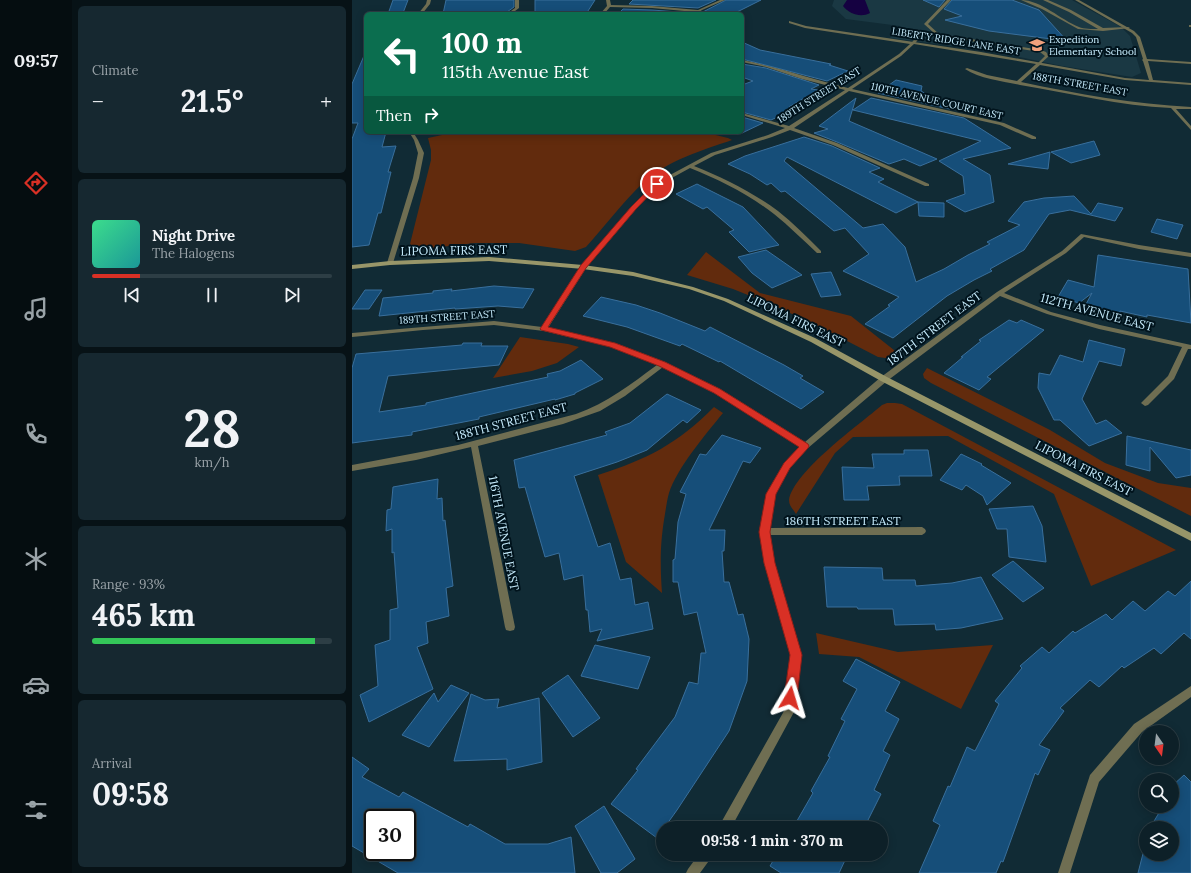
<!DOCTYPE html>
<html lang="en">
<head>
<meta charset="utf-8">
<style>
	:root { --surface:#0d2028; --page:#162830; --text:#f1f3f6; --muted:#9aa3a8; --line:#2d3e45; --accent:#d93025 }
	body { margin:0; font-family:Lora,serif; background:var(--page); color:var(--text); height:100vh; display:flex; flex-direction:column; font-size:15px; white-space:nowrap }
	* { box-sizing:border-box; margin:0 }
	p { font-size:13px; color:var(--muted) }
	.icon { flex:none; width:22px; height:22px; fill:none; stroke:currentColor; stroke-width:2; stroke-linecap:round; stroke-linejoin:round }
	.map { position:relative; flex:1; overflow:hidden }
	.drawer { display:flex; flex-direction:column; gap:6px; padding:6px; background:#071216; width:280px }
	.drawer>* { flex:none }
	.guide { position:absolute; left:12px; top:12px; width:380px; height:122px; border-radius:6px; box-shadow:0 2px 10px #0003,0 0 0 1px var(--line); background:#0b6e4f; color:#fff; overflow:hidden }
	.needle { width:26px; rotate:166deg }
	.buttons { position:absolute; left:787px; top:725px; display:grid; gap:8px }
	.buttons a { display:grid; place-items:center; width:40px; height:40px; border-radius:50%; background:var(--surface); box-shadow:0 2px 10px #0003,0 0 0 1px var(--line); font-size:20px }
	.speed { position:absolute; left:12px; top:809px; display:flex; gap:8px; font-size:20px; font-weight:700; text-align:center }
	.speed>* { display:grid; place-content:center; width:52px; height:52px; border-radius:50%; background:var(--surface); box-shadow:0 2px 10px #0003,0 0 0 1px var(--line); line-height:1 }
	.speed .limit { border:2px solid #111; border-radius:6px; background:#fff; color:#111 }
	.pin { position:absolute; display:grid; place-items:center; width:34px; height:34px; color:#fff; margin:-17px; border:2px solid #fff; border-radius:50%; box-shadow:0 1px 4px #0007 }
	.me { position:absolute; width:44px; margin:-22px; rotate:7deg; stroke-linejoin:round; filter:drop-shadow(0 0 3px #0008) }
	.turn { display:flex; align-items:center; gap:14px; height:84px; padding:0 12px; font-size:18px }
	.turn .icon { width:52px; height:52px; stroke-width:2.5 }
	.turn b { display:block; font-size:28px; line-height:34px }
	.then { display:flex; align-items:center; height:38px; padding:0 12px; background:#0003; gap:8px; font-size:15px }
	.big { font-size:30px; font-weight:700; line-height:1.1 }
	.drawer .widget { flex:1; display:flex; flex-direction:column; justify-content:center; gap:6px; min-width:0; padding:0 14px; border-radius:6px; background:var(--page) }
	.drawer .dial { align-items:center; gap:0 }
	.dial b { font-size:52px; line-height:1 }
	.song { display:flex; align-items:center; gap:12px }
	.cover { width:48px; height:48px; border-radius:6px; background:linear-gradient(135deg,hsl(150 70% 55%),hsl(180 70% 35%)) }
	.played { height:4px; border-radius:2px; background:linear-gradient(90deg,var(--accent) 20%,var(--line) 20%) }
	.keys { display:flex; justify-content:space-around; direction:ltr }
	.heat { display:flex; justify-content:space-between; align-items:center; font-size:22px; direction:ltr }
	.charge { height:6px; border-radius:3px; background:linear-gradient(90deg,#34c759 93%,var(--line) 0) }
	.trip { position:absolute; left:304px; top:821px; width:232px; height:40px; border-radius:20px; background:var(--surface); box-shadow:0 2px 10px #0003,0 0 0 1px var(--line); font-weight:700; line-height:40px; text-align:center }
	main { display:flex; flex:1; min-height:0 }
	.tab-bar { display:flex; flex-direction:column; width:72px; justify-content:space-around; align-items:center; background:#050d10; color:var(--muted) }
	.tab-bar .icon { width:28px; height:28px }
	.tab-bar .active { color:var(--accent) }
	.tab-bar b { font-size:18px; color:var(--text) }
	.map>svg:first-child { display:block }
	.built { fill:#1a3843 }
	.green { fill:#622b0d }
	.water { fill:#150141 }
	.building { fill:#164e79; stroke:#396f9c; fill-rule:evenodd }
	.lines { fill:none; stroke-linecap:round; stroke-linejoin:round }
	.lane { fill:#6f6e52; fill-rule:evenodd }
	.street { fill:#6f6e52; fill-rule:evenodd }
	.secondary { fill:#989669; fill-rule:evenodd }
	.route { fill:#d93025; stroke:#8d1f18 }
	.labels { text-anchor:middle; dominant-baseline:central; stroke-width:4; stroke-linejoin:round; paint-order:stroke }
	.far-poi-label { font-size:10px; fill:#c6ecfd; stroke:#00131c; text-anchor:start }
	.far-street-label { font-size:10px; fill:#c6ecfd; stroke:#00131c }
	.street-label { font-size:12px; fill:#c6ecfd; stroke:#00131c }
</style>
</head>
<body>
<main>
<nav class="tab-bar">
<b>09:57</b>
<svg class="icon active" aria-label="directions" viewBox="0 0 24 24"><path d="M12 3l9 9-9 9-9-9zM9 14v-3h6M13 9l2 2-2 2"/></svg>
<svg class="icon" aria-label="music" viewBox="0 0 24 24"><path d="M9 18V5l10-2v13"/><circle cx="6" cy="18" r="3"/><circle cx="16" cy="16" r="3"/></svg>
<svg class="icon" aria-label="phone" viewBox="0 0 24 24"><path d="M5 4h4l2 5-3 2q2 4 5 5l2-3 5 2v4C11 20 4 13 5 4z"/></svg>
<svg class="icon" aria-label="climate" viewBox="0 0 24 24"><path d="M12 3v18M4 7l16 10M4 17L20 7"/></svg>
<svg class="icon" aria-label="car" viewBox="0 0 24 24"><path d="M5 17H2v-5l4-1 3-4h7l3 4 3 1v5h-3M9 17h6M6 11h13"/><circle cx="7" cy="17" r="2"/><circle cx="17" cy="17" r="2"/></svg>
<svg class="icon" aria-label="filters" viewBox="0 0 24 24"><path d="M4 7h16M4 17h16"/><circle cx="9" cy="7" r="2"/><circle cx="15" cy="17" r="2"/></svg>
</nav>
<section class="drawer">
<div class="widget"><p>Climate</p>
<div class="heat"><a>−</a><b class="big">21.5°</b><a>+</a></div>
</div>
<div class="widget">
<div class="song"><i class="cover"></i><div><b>Night Drive</b><p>The Halogens</p></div></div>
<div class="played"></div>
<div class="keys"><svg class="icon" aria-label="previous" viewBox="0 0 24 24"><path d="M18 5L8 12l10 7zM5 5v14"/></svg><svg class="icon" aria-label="pause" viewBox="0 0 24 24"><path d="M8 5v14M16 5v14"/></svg><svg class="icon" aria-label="next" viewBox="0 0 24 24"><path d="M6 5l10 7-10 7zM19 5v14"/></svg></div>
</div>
<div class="widget dial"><b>28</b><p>km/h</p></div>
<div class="widget"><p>Range · 93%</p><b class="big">465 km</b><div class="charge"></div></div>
<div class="widget"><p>Arrival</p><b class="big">09:58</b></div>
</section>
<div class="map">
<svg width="839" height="873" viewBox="0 0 839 873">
	<rect width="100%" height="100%" fill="#112b35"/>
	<path class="built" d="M482,0H720L769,27L778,36L789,73L780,77L710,66L639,51L538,38L548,26L494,19L480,6Z"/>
	<path class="green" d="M104,132H351L376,138L380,140C351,150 314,161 291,183C271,202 253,226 234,247L223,251L167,243H123L80,248L62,247L58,244L79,160V150L76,138Z
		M354,252L408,293L499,316L547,354L541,359L526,357L470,328L423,306L381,289L335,275Z
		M168,337L216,344L227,347L205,363L180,371L141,378Z
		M575,368L698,430L753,463L806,483L839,488V516L579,383L572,378L571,374Z
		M535,403H543L550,404L824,550L739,586L702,494L596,436L501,437L483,453L444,514C441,509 437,506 437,500C442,471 507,425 530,405Z
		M362,407L371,413C354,434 325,468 317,493C315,500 314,508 313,514C308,543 308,564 310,593L274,562L246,475C296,459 325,444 362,407Z
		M464,633L546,652L641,645L609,709L507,657L467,654Z"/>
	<path class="water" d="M495,0H513L518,13C509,18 497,14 491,6Z"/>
	<path class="building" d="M41,0H56L51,13L36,14Z
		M94,0H162V7L155,12L91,14Z
		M183,0H243L234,14L183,13Z
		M281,0H364L346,8L277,4Z
		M374,0H409L381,14H347Z
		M571,0H593L587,7Z
		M600,0H660L687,10L715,41L637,31L593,20L610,16L592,9Z
		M271,9L300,10L340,13L266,14Z
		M390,42L408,50L479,64L477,65L496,71L475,81L390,59Z
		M14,51V132H34L30,147L44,146L36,172H39L29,213H26L17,245L0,247V139L6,123H0V84Z
		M390,64L414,68L467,85L459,89L466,90L437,107L443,109L419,120L390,112V85L401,81L390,77Z
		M544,80L570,86L569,91L598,109L526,93Z
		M504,98L497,121L585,159L568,166L552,159L537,164L485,142L462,133L476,129L467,126Z
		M519,98L612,118L659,148L611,159L638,175L642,202L613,212L594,201L613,194L611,176L587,161L629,141L501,110Z
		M390,117L411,123L390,133Z
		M452,137L480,146L528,168L517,172L532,179L526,182L566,202L544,213L435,157L432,161L511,228L531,224L553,247L564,282L592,269L616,255L638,244L635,242L668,225L656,221L672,202L692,198L722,196L739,214L746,203L771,208L763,221L718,210L697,214L672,250L638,269L640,271L622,280L595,296L541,338L513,324L538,306L536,305L547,297L491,271L517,254L493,228L482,231L433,191L429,192L419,183L415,185L398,174L376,164L393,156Z
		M742,141L748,155L719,163L699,152Z
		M698,152L696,169L656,164Z
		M345,184L391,207L427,245L397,252L377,232L382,230L355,207L351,209L324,194Z
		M566,202L592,203V217L567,216Z
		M805,219L831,225L825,239L799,232Z
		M414,250L450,275L420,288L400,273L386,257Z
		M746,255L836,269L839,323L795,315V317L768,311V313L733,306L740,293L727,303L706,297L716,280L742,287Z
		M479,272L489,295L469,297L459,274Z
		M142,286L182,289L171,308L146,306L103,309V308L27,316L31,298L81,293V291L100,289L99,291Z
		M13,290H30L17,309H0Z
		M249,297L284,305L308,313L353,331L358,327L432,365L451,376L448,378L472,392L449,409L368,361L367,362L330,344L328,346L275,327L231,316Z
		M657,320L665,323L669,320L692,330L635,377L639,379L627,390L592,373L611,357H609L629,341L627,340Z
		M737,340L773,349L769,366L747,361L730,399L744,424L754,420L770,433L737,446L708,420H702L686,388L687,373L698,375L708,355L731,362Z
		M111,343H130L129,346H156L147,365L36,376L27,412L74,405V403L196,377L195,374L208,371L229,360L251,379L223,393V394L203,400V399L127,417V419L60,432V435L0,443V368L4,354L110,345Z
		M315,394L349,410L335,423L331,420L295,450L265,462L222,476L246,547L258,543L268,580L279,578L283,605L296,602L301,629L245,641L250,629L238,632L236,610H234L231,575L212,580L207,553L193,557L173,487L167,488L162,460L255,435L253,432L278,423Z
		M370,435L409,448L398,463L391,461L357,530H373L372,551H370L372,582H377L386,615L391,614L397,639L395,681L377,731L325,810L305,838L259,804L286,770L284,769L323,717L337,682L346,684L349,653H354L345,612L332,615L326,582H321V560L323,559L326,522L334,494L328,492L348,454L354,455Z
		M775,436L839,450V475L824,478L798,447V471L774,465Z
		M552,450H576L580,476H547L548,485L515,486L517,500H492L490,467L522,468L520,454H552Z
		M609,454L630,464L629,465L659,483L635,505L631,496L614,485L610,490L588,480Z
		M86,479L85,499L90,498L91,521L93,520L101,586L94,588L97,616L74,622L76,643L65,647L81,689L17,722L8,695L26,686L23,645L38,640V610L46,608L42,552L40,553V529L34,531L35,510L39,509L41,487Z
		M681,506L690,526L694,562L657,557L655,529H645L637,509Z
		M661,561L692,588L671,602L640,575Z
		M472,567L530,568L531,580H563L564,586L600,583L629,577L651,619L609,628L584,630L583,624L543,625L541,609H506L505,607H475Z
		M839,581V639L832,633L809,654L802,648L772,668L770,666L747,687L738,680L708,708L712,711L687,745L698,750L686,775L683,773L651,862L649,861L644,873H567L588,825L581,821L596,786L598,787L615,747L623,751L647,704L643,701L670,668L668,666L690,647L697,653L721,631L723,633L754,614L760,620L781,601L793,611L816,591L823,596Z
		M243,645L298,657L286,689L229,676Z
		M504,659L548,682L533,711L547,719L531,751L538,755L522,790L529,794L514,824L512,823L510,828H444L442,826L461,793L459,791L478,757L476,756L493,721L489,719L505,689L491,681Z
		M216,675L248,718L221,737L190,693Z
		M99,685L117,693L77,747L50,735L82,693L86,702Z
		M119,694L133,700L147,699L145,708L187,698L190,762L155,770V759L102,761Z
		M0,757L17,769L10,777L47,797L51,792L116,827L118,824L153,844H196L219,837L223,873H46L0,846ZM21,818H55V852H21Z
		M832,775L839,782V873H786L794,842V854H820V828H798L811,806H820V786Z
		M252,806L283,859L265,873H249L223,826Z
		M425,854H496L487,873H429L418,866Z"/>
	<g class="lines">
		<path class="lane" d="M595,0H599L576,24L587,34L689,50L694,52L697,56L687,65L685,64L693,56L688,52L579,35L569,37L562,44H560V42L567,35L582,33L572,24Z
			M669,0C689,0 709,20 727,27C732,29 740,29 746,29L717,12L691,0H696L719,10L751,28L776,27L778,28L751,31L726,29L690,9Z"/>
		<path class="street" d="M75,0H79L78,4L70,14H66L74,4Z
			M163,0H167V8L159,14H155L163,8Z
			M254,0H258L259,5L300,6L346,10L368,0H373L350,10L345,14H341L343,12L300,8L258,7L252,14H248L255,6Z
			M723,0H727L782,31L788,37L795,59L839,62V64L796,61L801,80L839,83V85L773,80L688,65L669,82C726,94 782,104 839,107V109H824L839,126V130L819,108C768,106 718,93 668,85C651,81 628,79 613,69L615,68L635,75L665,81L684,64L562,44L549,56L500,89L652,123L684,137V139H680L648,125L497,91L442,128L485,143L577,184V186H573L481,145L438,130L420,137L363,155L342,166C372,178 400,192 426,211C441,223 455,237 469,251V253H465C451,240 437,226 422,214C396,194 368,180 338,168L307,185L284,209L234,268L196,328L263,343L313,362L368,389L453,442L529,377L645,292L710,251L729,234L787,245L839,253V257L787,249L732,237L714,253L652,293L699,312L748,325L839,345V349H836L822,379L796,405L793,406L789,403L816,376L830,347L747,329L695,314L648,296L535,381L456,448L438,468L423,494L417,528L570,527L573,529L574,531L573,533L570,535H417L422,563L449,655L442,712L379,828H366L432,711L439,655L412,563L408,532L415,494L432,464L448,447L362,393L311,367L273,396L248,411L211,424L126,446L163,627L162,630L158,631L154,630L153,627L119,447L64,460L0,471V465L106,445L224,414C255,403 279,384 305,365L259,347L192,331L142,325L71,330L0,337V333L142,321L190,327L229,266L280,207L303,183L359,153L416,135L433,128L390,115V113L437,126L493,90L450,79L414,67L390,62V60C426,67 460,79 496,88L547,54L558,44L453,28L437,23V21L454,26L629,52L773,78L797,80L791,61L790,60L791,59L784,37L780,33Z
			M837,25H839V27H837Z
			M57,132H61L66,140L72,153L67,178L41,263L38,265L35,263L61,178L66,153L62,140Z
			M839,686V697L790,732L747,782L718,873H706L738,775L782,724Z
			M347,854H361L359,858L348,873H334L336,869Z"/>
		<path class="secondary" d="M137,257L231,265L281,272L341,287L376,299L463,338L535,377L839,533V541L529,381L459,342L372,301L337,289L281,276L231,269L137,261L38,265L0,269V265L38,261Z"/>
	</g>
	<path class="route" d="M303,183L308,184L284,209L234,268L196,327L263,343L313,362L368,389L456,444L457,446L456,448L438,468L424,494L418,532L423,563L450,655L445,698L443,702L438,704L434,702L432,698L438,655L412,563L407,532L414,494L432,463L447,447L362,393L307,366L258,347L189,330L188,329L229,265L279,207Z"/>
	<defs>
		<symbol id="school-bare" viewBox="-9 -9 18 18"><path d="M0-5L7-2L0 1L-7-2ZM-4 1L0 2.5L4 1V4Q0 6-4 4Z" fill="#f1a17c" stroke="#00131c" stroke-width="2.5" paint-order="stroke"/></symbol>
	</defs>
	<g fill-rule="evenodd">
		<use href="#school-bare" x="674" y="34" width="22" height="22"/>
	</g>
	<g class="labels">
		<g class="far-poi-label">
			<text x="697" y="39">Expedition<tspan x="697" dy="12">Elementary School</tspan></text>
		</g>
		<g class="far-street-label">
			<text transform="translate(604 41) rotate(9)">LIBERTY RIDGE LANE EAST</text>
			<text transform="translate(728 84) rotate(10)">188TH STREET EAST</text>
			<text transform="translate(467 95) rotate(-32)">189TH STREET EAST</text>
			<text transform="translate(585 101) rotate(13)">110TH AVENUE COURT EAST</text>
			<text transform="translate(95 317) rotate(-4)">189TH STREET EAST</text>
		</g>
		<g class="street-label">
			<text transform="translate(102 250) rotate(-1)">LIPOMA FIRS EAST</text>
			<text transform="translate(745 312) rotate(15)">112TH AVENUE EAST</text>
			<text transform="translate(444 320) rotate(26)">LIPOMA FIRS EAST</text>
			<text transform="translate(582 328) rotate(-37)">187TH STREET EAST</text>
			<text transform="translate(159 421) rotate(-15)">188TH STREET EAST</text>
			<text transform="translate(732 468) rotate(27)">LIPOMA FIRS EAST</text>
			<text x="491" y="520">186TH STREET EAST</text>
			<text transform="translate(152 533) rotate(79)">116TH AVENUE EAST</text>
		</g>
	</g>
</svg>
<div class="buttons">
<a><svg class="needle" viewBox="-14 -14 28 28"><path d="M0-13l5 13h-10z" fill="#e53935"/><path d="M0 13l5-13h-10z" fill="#9aa3a8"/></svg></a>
<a><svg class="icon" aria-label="search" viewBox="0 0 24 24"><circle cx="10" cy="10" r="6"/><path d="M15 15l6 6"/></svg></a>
<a><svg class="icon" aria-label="layers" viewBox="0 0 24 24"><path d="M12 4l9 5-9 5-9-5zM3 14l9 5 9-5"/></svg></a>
</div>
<div class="speed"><div class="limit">30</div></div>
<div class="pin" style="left:305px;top:184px;background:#d93025"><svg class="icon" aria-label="arrive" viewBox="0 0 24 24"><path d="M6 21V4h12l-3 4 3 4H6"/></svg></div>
<svg class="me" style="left:438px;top:698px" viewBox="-20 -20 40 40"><path d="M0-17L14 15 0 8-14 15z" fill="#d93025" stroke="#fff" stroke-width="4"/></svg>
<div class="trip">09:58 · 1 min · 370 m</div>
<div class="guide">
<div class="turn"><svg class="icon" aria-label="left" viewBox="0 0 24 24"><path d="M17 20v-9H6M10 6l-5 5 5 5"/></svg><div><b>100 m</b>115th Avenue East</div></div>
<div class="then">Then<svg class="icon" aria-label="right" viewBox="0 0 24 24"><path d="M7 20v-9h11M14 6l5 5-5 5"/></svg></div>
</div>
</div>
</main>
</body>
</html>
